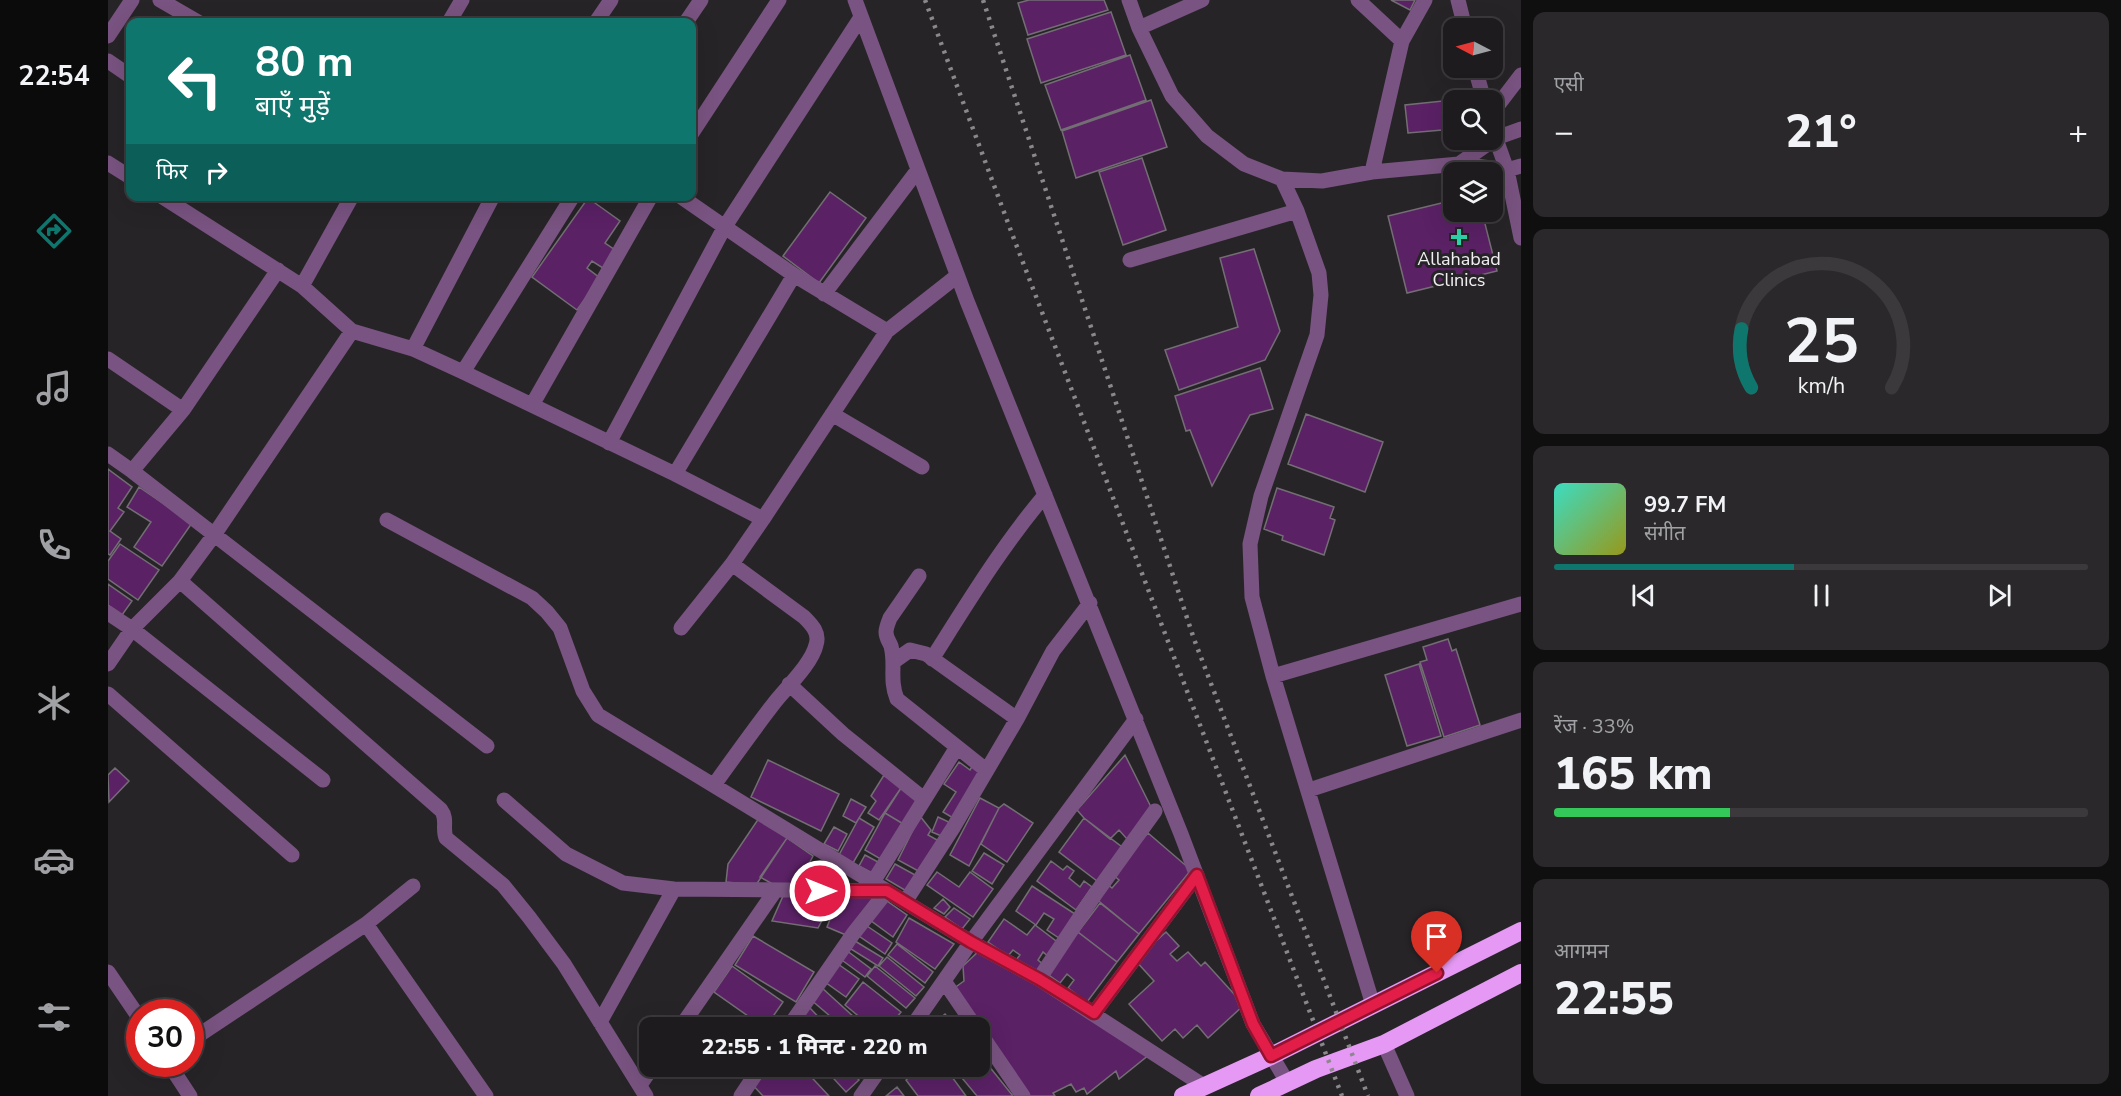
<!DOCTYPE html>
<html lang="hi">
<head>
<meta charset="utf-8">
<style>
	:root { --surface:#1d1b1e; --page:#2a282b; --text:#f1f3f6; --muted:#a0a1a4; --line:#3b393c; --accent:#0f766e }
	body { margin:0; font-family:"Nunito Sans","Noto Sans Devanagari",sans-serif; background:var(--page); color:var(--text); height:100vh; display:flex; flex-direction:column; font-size:22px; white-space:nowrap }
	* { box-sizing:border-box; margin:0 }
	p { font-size:20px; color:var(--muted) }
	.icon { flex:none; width:33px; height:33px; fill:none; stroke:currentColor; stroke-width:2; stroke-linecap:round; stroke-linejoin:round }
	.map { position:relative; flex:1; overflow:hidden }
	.side { display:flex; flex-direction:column; gap:12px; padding:12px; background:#100f10; width:600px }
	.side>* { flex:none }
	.top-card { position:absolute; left:18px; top:18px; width:570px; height:183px; border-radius:12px; box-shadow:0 6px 24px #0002,0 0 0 2px var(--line); background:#0f766e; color:#fff; overflow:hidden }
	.needle { width:39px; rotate:276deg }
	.fabs { position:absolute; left:1335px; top:18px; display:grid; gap:12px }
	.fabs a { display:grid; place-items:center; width:60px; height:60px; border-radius:12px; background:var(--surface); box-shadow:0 6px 24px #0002,0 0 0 2px var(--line); font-size:30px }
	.speed { position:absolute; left:18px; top:999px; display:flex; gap:12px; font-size:30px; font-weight:700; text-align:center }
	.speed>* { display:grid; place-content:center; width:78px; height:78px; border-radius:50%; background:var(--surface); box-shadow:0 6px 24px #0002,0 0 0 2px var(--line); line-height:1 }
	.speed .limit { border:9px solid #d22; background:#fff; color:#111 }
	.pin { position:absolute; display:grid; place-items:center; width:51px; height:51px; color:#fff; margin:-62px -26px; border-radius:50% 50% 50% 0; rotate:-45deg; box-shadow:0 0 6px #0007 }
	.pin .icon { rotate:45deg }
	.me { position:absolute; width:66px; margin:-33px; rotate:90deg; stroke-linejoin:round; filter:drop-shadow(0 0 4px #0008) }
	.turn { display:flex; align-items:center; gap:21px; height:126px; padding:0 30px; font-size:27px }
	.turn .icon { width:78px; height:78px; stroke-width:2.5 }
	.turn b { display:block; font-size:42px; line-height:51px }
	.then { display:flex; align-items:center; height:57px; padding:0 30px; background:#0003; gap:12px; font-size:22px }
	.big { font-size:45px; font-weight:800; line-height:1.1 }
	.side .widget { flex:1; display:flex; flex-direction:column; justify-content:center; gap:9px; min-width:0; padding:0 21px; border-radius:12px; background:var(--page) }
	.side .dial { align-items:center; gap:0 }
	.dial svg { height:156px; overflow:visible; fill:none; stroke:var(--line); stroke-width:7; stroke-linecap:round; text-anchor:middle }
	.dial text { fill:var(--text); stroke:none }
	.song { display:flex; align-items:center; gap:18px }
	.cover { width:72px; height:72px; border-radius:9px; background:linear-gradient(135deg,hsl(170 70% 55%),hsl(60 70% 35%)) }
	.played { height:6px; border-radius:3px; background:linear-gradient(90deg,var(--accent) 45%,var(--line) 45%) }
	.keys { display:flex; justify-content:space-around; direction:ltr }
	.heat { display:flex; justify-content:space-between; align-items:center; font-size:33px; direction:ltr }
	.charge { height:9px; border-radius:4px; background:linear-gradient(90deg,#34c759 33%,var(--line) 0) }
	.trip { position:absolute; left:531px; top:1017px; width:351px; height:60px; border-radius:12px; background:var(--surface); box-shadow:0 6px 24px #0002,0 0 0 2px var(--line); font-weight:800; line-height:60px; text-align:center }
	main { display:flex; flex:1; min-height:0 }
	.tabs { display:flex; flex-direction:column; width:108px; justify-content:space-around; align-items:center; background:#0c0b0c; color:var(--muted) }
	.tabs .icon { width:42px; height:42px }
	.tabs .on { color:var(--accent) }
	.tabs b { font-size:27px; color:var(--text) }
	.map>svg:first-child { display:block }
	.building { fill:#5a2165; stroke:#736e74; stroke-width:1.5 }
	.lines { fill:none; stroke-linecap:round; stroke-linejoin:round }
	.street { stroke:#795381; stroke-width:15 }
	.highway { stroke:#e599f4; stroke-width:18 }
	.rail { stroke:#8b888b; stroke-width:4.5; stroke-dasharray:3 6; stroke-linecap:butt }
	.route-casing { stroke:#92132f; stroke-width:15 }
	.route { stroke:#e11d48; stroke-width:10 }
	.poi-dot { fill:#2ed4aa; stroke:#272428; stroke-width:2 }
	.labels { text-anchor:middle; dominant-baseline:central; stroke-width:6; stroke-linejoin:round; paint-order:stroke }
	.poi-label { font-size:18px; fill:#f2eff2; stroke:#272428 }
</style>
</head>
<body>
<main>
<nav class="tabs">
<b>22:54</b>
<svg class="icon on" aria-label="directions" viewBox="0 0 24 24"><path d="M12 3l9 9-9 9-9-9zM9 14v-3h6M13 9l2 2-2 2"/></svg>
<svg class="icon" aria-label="music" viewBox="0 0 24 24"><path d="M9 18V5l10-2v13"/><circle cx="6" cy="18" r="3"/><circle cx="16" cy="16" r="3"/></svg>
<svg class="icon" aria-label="phone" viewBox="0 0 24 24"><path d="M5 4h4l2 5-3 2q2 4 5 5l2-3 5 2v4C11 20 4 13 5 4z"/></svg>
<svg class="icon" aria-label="climate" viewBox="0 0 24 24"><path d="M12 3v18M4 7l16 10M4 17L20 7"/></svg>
<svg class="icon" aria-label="car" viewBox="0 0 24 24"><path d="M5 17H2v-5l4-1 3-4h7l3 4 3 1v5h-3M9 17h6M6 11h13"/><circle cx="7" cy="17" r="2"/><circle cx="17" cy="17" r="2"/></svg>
<svg class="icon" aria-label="filters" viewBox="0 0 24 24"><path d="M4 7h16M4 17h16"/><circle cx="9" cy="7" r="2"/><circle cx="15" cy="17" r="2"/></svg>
</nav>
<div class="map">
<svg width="1413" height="1096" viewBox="0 0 1413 1096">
	<rect width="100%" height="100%" fill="#272428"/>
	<path class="building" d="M921,0H996L1000,10L920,35L910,3Z
		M1283,0H1307L1302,10Z
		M1003,12L1018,55L933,83L919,39Z
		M1022,55L1038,100L953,130L937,85Z
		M1354,99V100H1346V129L1300,133L1297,105Z
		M1043,100L1059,147L968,178L954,131Z
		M1034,158L1058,230L1015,245L991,172Z
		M722,192L758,218L711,283L675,256Z
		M480,198L512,221L497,243L510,252L498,270L484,261L479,268L492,278L469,310L424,277Z
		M1346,200V212H1374L1389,271L1299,293L1280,216Z
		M1146,249L1172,331L1157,360L1071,390L1057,350L1130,327L1112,258Z
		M1152,368L1165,409L1142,415L1104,486L1082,430L1078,431L1067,396Z
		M1198,414L1275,442L1257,492L1180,464Z
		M0,469L24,487L10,508L16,512L2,531L13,539L2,555L0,554Z
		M31,487L84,523L54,566L26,547L43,522L19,507Z
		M1169,488L1226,507L1222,518L1227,520L1216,555L1174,540L1175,536L1156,529Z
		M12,544L51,570L30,600L0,579V561Z
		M0,584L24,601L14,615L0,605Z
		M1340,639L1344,651L1348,649L1372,725L1336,737L1312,662L1319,660L1315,647Z
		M1311,664L1333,736L1299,746L1277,675Z
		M1017,755L1045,811L1019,839L1011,830L1002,839L976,818L969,810Z
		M660,760L731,794L713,831L643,797Z
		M851,762L862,770L865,765L875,772L845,818L835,812L848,792L836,784Z
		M7,768L21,781L1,802L0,775Z
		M776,775L793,788L771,820L760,813L768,801L763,796Z
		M793,788L812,801L797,825L777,813Z
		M872,798L891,808L861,866L842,855Z
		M743,799L758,807L748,823L735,816Z
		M896,804L925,823L899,862L873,844L891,808Z
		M777,813L797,825L776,861L757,850Z
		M812,816L823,830L820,835L831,841L814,873L790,860Z
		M830,817L845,824L838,838L824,832Z
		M651,818L679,838L648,885L618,882L620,864Z
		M751,818L766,827L745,863L731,855Z
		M976,818L1014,847L989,881L951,852Z
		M726,827L739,834L730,851L716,844Z
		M1040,833L1083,870L1031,934L987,898L999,884L1004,888L1011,880L1004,874Z
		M679,838L705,856L690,885L670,887L652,877Z
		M876,853L896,865L884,884L864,871Z
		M757,855L772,863L766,874L751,866Z
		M943,861L955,870L959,866L966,871L961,878L972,887L976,881L984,887L968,910L929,881Z
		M787,864L809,876L800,892L778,879Z
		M829,872L851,887L862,872L885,889L865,917L819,885Z
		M924,886L967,914L951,938L939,930L946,919L936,913L928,925L908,911Z
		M675,896H727L710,928L664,921Z
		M731,896L768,897L738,935L719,927Z
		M776,899L799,915L785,937L762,920Z
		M835,899L842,907L836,914L826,908Z
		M992,903L1031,934L1009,962L970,932Z
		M846,908L862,919L854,929L837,917Z
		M801,918L846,944L827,969L788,942Z
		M896,919L919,935L927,925L952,944L942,958L935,952L930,960L937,966L930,976L908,960L912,955L905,950L900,956L880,942Z
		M759,926L784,943L777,954L751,936Z
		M970,932L1009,962L979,1002L960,988L966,980L959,974L952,983L938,973Z
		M1058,932L1071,946L1062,954L1069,961L1080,952L1093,966L1097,962L1136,1005L1100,1038L1089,1025L1075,1038L1067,1029L1054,1041L1021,1004L1046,981L1027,960Z
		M645,936L706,972L688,1002L627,965Z
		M747,941L775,958L770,966L743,949Z
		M789,944L825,972L817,983L780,955Z
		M873,949L917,973L1042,1054L1011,1079L1008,1071L979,1094L976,1088L968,1092L963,1084L945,1093L947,1096H922L845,989L856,981L855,966Z
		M738,950L763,969L757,977L731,958Z
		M779,957L816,987L808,996L771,966Z
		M730,964L751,979L738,997L717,982Z
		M624,966L675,1002L657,1028L606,992Z
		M767,966L807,998L798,1008L759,976Z
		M755,982L793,1012L780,1028H765L737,1005Z
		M713,987L758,1028H736L702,999Z
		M701,1007L721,1028H706L694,1015Z
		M837,1014L849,1028H821Z
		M872,1055L905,1096H869L844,1066H872Z
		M658,1066H693L721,1096H655L642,1082Z
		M738,1066L751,1080L738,1092L715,1067Z
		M815,1066H836L858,1096H810L798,1080Z
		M789,1087L796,1096H778Z"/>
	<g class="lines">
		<path class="street" d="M52,0L90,22
			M747,0L859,301L1073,834L1145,1024L1179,1082
			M1021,0L1031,28L1064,96L1099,136L1136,164L1174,179L1214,181L1264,172L1351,164L1399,170L1413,166
			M1250,0L1294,41L1264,172
			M1350,0L1357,28
			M341,22L354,0
			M488,22L503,0
			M578,22L593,0
			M1031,28L1094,0
			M0,36L24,0
			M1294,41L1317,0
			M0,61L22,76
			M1367,68L1376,100
			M1384,113L1413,75
			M1384,128L1399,170L1413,238
			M584,133L671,0
			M0,163L22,177
			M1351,164L1388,138L1413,129
			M1174,179L1189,211L1211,273L1213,295L1209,335L1153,496L1142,544L1144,597L1165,676L1265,1005
			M53,196L194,286L244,331L305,349L355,372L567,474L655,519L779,331L849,276
			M572,196L686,275L779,331
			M1022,260L1189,211
			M194,286L244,196
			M716,294L809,171
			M305,349L385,196
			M0,359L75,410
			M355,372L465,196
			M424,405L543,196
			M724,414L814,467
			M501,443L616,228L753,17
			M0,454L24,471L379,746
			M24,471L75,410L170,270
			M567,474L686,275
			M279,520L424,598L439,612L452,628L475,691L490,715L779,891L745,934L680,1028
			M811,576L782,618C780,623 778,628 778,632C778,638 781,641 783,646C788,665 781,679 789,699L878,770
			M72,581L333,810C340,819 334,828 338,838L395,885L421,917L456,964L538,1096
			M0,613L24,629L215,780
			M573,628L624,564L655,519
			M824,659C860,602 894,546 937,495
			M785,662L802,650L818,654L909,719
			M0,664L24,629L72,581L106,535L244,331
			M1165,676L1413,604
			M681,684L735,734L816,799
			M0,694L184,855
			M606,785C626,757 646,729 667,702C679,687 704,663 708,645C712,633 704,625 696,617L624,564
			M1201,790L1413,720
			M396,800L458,854L515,883L566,889L779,891L863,942L931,979L1096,1086
			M765,882L849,747
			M797,902L845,828L909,719L945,651L982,603
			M258,924L378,1096
			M0,972L32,1019
			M931,979L988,893L1047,811
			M836,981L868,1028
			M986,1013L1089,875
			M492,1022L566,889
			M572,1028L667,891
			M803,1028L863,942L1028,719
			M872,1033L915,1096
			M82,1041L258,924L305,886
			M1276,1044L1299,1096
			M61,1064L82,1096
			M532,1085L545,1066
			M633,1096L653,1066
			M753,1096L774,1066"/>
		<path class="highway" d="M1075,1096L1163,1056L1413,931
			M1151,1096L1208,1069L1276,1044L1413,973"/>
		<path class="rail" d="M817,0L906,239L1234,1096
			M875,0L1086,639L1260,1096"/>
	</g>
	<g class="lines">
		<defs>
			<path id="route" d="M712,891H779L863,942L931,979L986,1013L1089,875L1145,1024L1163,1056L1329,973"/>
		</defs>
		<use href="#route" class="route-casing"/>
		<use href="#route" class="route"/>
	</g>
	<path class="poi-dot" d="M1348 228h6v6h6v6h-6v6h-6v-6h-6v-6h6z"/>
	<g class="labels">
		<g class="poi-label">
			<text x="1351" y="259">Allahabad<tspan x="1351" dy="21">Clinics</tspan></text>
		</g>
	</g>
</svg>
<div class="fabs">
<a><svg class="needle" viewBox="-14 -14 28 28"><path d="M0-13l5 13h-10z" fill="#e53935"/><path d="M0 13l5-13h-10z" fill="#a0a1a4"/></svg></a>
<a><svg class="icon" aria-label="search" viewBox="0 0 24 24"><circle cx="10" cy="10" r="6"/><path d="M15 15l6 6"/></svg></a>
<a><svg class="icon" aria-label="layers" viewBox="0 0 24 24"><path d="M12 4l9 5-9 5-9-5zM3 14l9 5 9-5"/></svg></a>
</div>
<div class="speed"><div class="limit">30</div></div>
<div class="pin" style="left:1329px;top:973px;background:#d93025"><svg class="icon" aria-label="arrive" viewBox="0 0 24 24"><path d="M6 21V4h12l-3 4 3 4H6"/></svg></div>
<svg class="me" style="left:712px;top:891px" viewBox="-20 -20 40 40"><circle r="17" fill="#e11d48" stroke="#fff" stroke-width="3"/><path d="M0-11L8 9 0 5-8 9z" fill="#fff"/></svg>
<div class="trip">22:55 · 1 मिनट · 220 m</div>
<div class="top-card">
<div class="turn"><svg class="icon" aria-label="left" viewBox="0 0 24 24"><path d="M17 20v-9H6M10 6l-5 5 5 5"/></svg><div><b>80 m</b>बाएँ मुड़ें</div></div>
<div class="then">फिर<svg class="icon" aria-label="right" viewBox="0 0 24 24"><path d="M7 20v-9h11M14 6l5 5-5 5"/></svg></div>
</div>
</div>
<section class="side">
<div class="widget"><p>एसी</p>
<div class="heat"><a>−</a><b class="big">21°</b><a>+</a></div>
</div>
<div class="widget dial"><svg viewBox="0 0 100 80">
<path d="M14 69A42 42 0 1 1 86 69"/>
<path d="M14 69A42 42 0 0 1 9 39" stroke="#0f766e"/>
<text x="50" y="56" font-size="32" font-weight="700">25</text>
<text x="50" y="72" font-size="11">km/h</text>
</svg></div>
<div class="widget">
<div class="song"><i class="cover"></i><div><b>99.7 FM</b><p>संगीत</p></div></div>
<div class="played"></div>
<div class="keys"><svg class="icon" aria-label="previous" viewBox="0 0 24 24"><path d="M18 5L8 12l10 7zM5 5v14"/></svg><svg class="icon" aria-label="pause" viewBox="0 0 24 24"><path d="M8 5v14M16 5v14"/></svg><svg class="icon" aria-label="next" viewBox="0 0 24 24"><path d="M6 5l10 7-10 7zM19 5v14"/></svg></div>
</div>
<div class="widget"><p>रेंज · 33%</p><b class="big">165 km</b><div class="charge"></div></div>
<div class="widget"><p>आगमन</p><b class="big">22:55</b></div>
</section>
</main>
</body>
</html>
